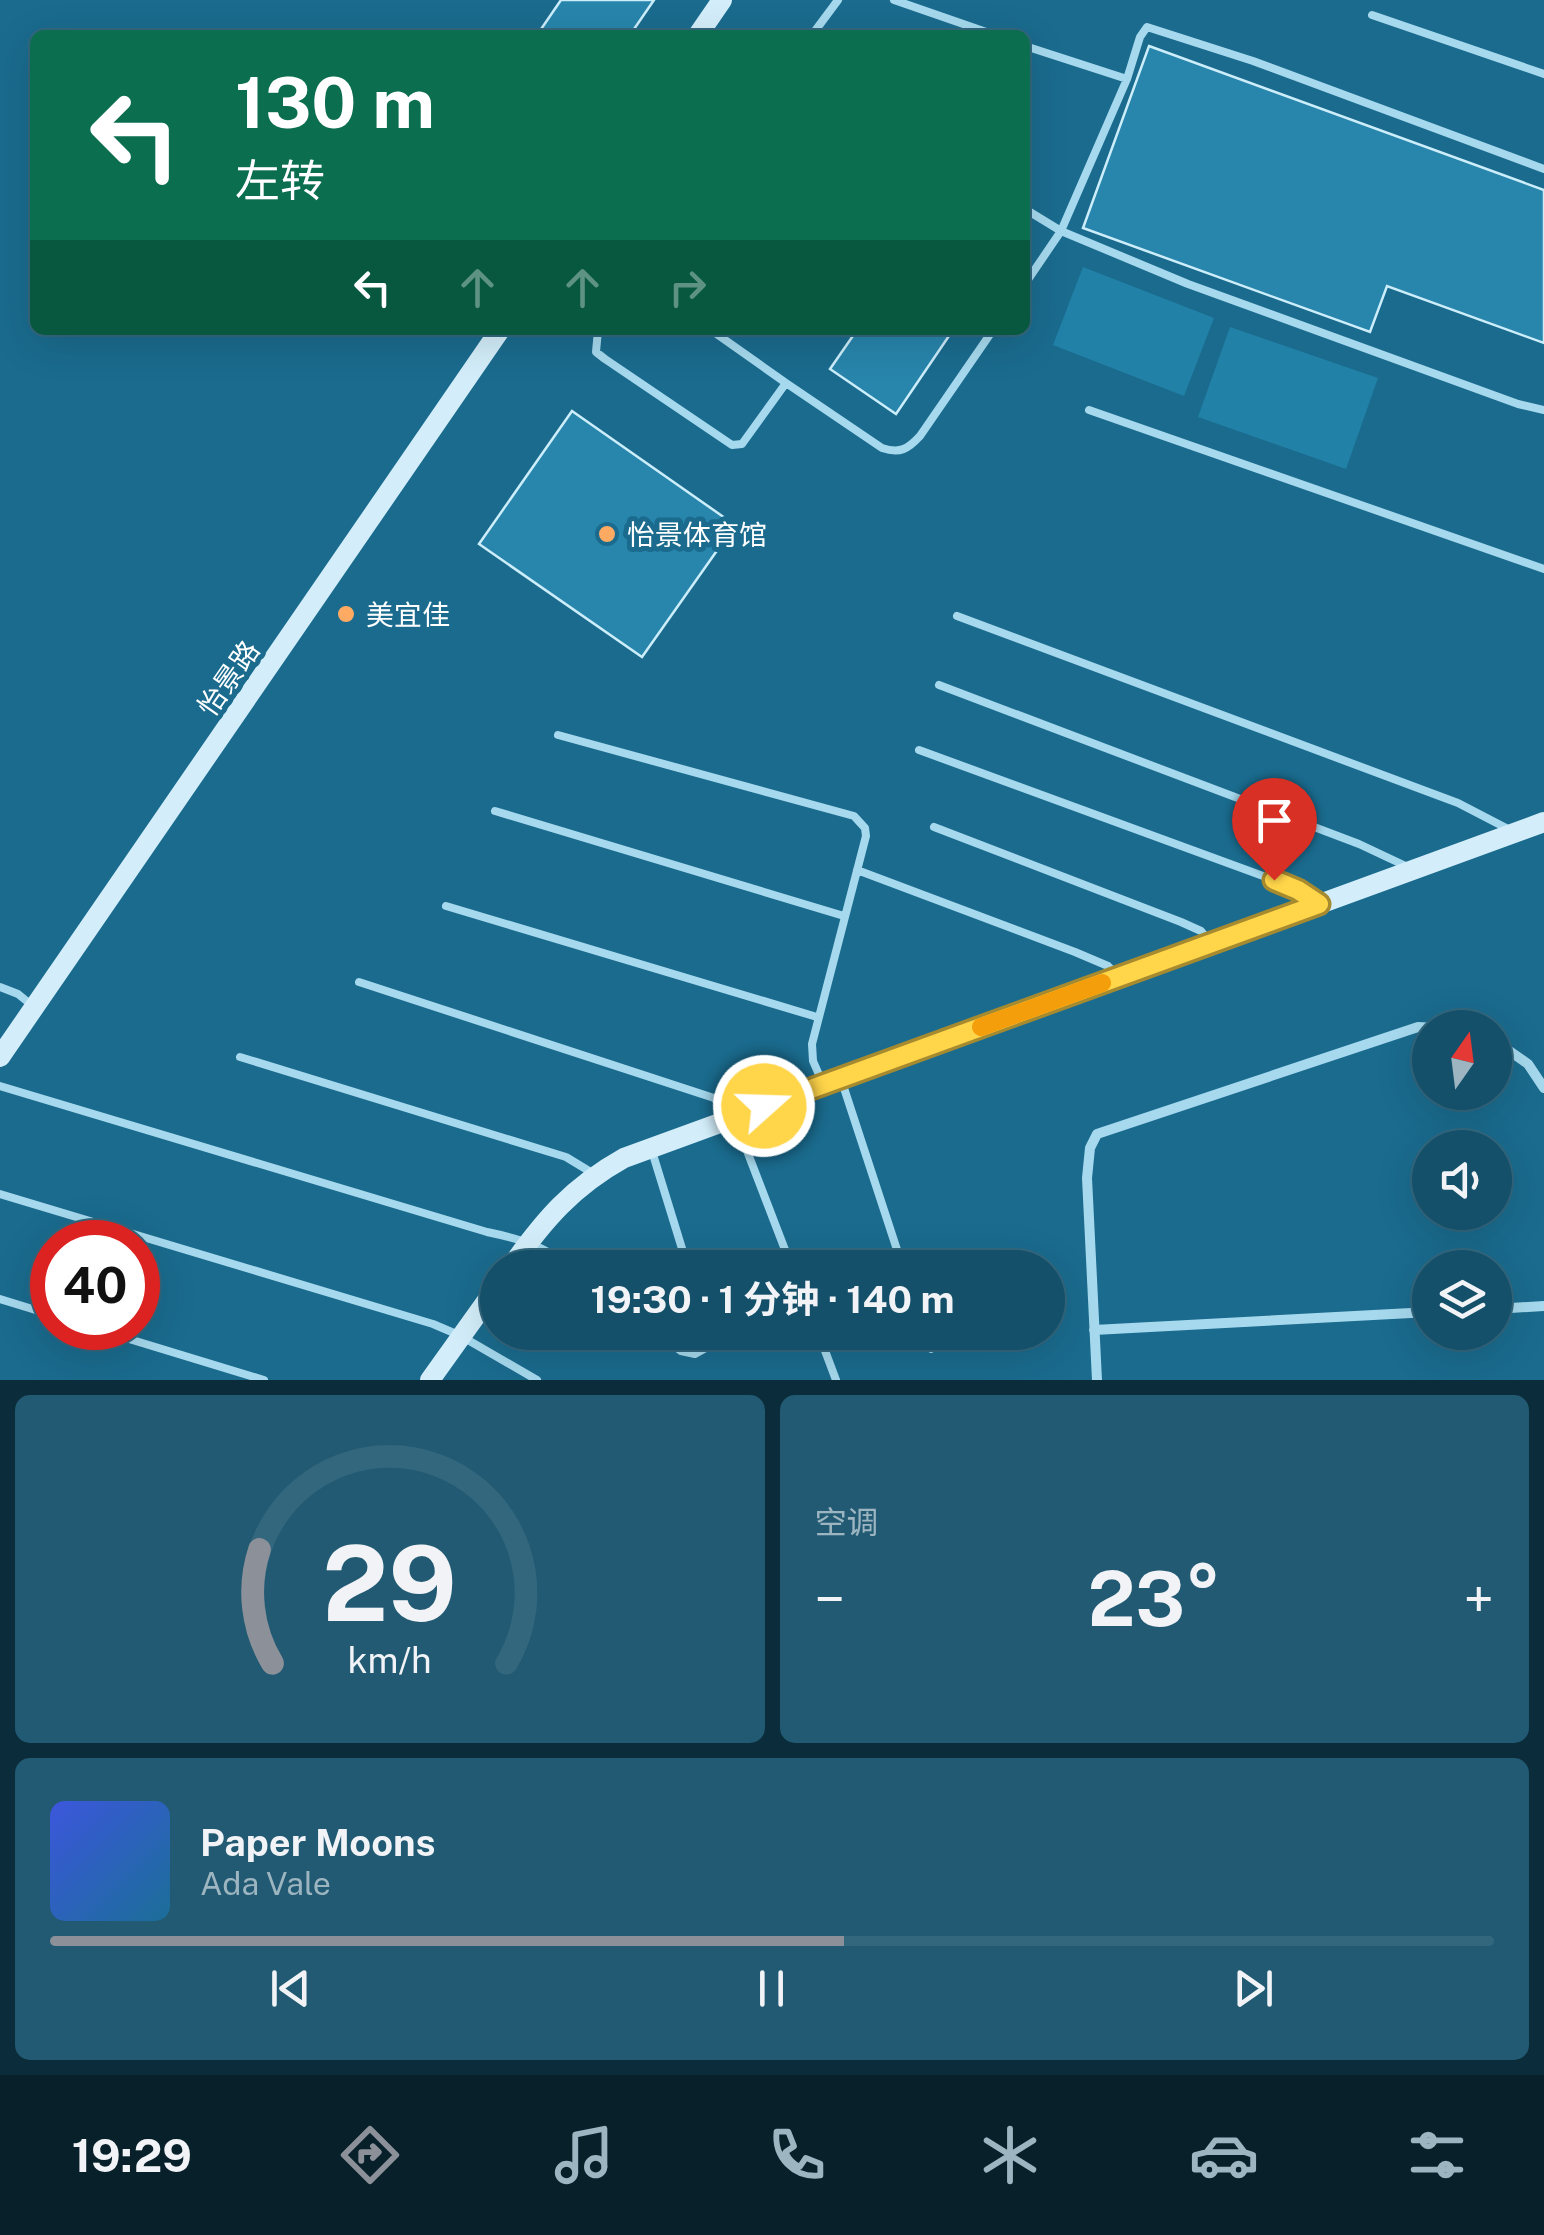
<!DOCTYPE html>
<html lang="zh">
<head>
<meta charset="utf-8">
<style>
	:root { --surface:#14506a; --page:#215a72; --text:#f1f3f6; --muted:#9db5c1; --line:#33677e; --accent:#8c9099 }
	body { margin:0; font-family:"Public Sans","Noto Sans SC",sans-serif; background:var(--page); color:var(--text); height:100vh; display:flex; flex-direction:column; font-size:38px; white-space:nowrap }
	* { box-sizing:border-box; margin:0 }
	p { font-size:32px; color:var(--muted) }
	.icon { flex:none; width:55px; height:55px; fill:none; stroke:currentColor; stroke-width:2; stroke-linecap:round; stroke-linejoin:round }
	.map { position:relative; height:1380px; overflow:hidden }
	.sheet { display:flex; flex-direction:column; gap:15px; padding:15px; background:#0b2c3a; flex:1 }
	.sheet>* { flex:none }
	.top-card { position:absolute; left:30px; top:30px; width:1000px; height:305px; border-radius:15px; box-shadow:0 10px 40px #0002,0 0 0 2px var(--line); background:#0b6e4f; color:#fff; overflow:hidden }
	.needle { width:65px; rotate:14deg }
	.tools { position:absolute; left:1412px; top:1010px; display:grid; gap:20px }
	.tools a { display:grid; place-items:center; width:100px; height:100px; border-radius:50%; background:var(--surface); box-shadow:0 10px 40px #0002,0 0 0 2px var(--line); font-size:50px }
	.speed { position:absolute; left:30px; top:1220px; display:flex; gap:20px; font-size:50px; font-weight:700; text-align:center }
	.speed>* { display:grid; place-content:center; width:130px; height:130px; border-radius:50%; background:var(--surface); box-shadow:0 10px 40px #0002,0 0 0 2px var(--line); line-height:1 }
	.speed .limit { border:15px solid #d22; background:#fff; color:#111 }
	.pin { position:absolute; display:grid; place-items:center; width:85px; height:85px; color:#fff; margin:-102px -42px; border-radius:50% 50% 50% 0; rotate:-45deg; box-shadow:0 0 10px #0007 }
	.pin .icon { rotate:45deg }
	.me { position:absolute; width:110px; margin:-55px; rotate:70deg; stroke-linejoin:round; filter:drop-shadow(0 0 8px #0008) }
	.turn { display:flex; align-items:center; gap:35px; height:210px; padding:0 40px; font-size:45px }
	.turn .icon { width:130px; height:130px; stroke-width:2.5 }
	.turn b { display:block; font-size:70px; line-height:85px }
	.lanes { display:flex; align-items:center; height:95px; padding:0 40px; background:#0003; justify-content:center; gap:50px; direction:ltr }
	.lanes .off { opacity:.35 }
	.big { font-size:75px; font-weight:700; line-height:1.1 }
	.sheet .card { flex:1; display:flex; flex-direction:column; justify-content:center; gap:15px; min-width:0; padding:0 35px; border-radius:15px; background:var(--page) }
	.sheet .dial { align-items:center; gap:0 }
	.dial svg { height:260px; overflow:visible; fill:none; stroke:var(--line); stroke-width:7; stroke-linecap:round; text-anchor:middle }
	.dial text { fill:var(--text); stroke:none }
	.song { display:flex; align-items:center; gap:30px }
	.cover { width:120px; height:120px; border-radius:15px; background:linear-gradient(135deg,hsl(230 70% 55%),hsl(200 70% 35%)) }
	.played { height:10px; border-radius:5px; background:linear-gradient(90deg,var(--accent) 55%,var(--line) 55%) }
	.keys { display:flex; justify-content:space-around; direction:ltr }
	.heat { display:flex; justify-content:space-between; align-items:center; font-size:55px; direction:ltr }
	.sheet .tiles { flex:1; display:grid; gap:15px; grid-template-columns:1fr 1fr }
	.card:last-child { grid-column:span 2 }
	.trip { position:absolute; left:480px; top:1250px; width:585px; height:100px; border-radius:50px; background:var(--surface); box-shadow:0 10px 40px #0002,0 0 0 2px var(--line); font-weight:700; line-height:100px; text-align:center }
	.dock { display:flex; height:160px; justify-content:space-around; align-items:center; background:#08202a; color:var(--muted) }
	.dock .icon { width:70px; height:70px }
	.dock .current { color:var(--accent) }
	.dock b { font-size:45px; color:var(--text) }
	.map>svg:first-child { display:block }
	.green { fill:#2281a7 }
	.building { fill:#2885ac; stroke:#ccedfa; stroke-width:2.5 }
	.lines { fill:none; stroke-linecap:round; stroke-linejoin:round }
	.lane { stroke:#a6d9ee; stroke-width:8 }
	.street { stroke:#a6d9ee; stroke-width:10 }
	.secondary { stroke:#d3eefa; stroke-width:20 }
	.route-casing { stroke:#a68a30; stroke-width:25 }
	.route { stroke:#ffd54a; stroke-width:18 }
	.slow { stroke:#f59e0b; stroke-width:18 }
	.poi-dot { fill:#ffaa63; stroke:#1a6b8e; stroke-width:4 }
	.labels { text-anchor:middle; dominant-baseline:central; stroke-width:10; stroke-linejoin:round; paint-order:stroke }
	.poi-label { font-size:28px; fill:#fff; stroke:#1a6b8e; text-anchor:start }
	.street-label { font-size:28px; fill:#fff; stroke:#1a6b8e }
</style>
</head>
<body>
<div class="map">
<svg width="1544" height="1380" viewBox="0 0 1544 1380">
	<rect width="100%" height="100%" fill="#1a6b8e"/>
	<path class="green" d="M1083,267L1214,318L1184,396L1053,345Z
		M1230,327L1378,378L1346,469L1198,417Z"/>
	<path class="building" d="M561,0H654L630,35H537Z
		M1149,46L1544,190V343L1387,286L1370,332L1083,228Z
		M857,330H953L896,414L830,369Z
		M572,411L735,525L642,657L479,544Z"/>
	<g class="lines">
		<path class="lane" d="M894,0L995,35
			M1372,15L1544,74
			M812,35L838,0
			M1025,46L1127,79
			M1025,209L1061,231L1188,284L1518,404L1544,410
			M1025,284L1061,231L1127,79L1140,37L1147,27L1253,61L1544,169
			M598,330L596,352L605,359L732,445L742,444L786,383L711,330
			M786,383L882,448C900,454 908,449 920,436L993,330
			M1089,410L1544,569
			M957,616L1458,803L1512,831
			M939,685L1359,844L1410,868
			M558,735L854,816L865,828L866,836L812,1044L813,1061L823,1084
			M919,750L1274,880L1298,890L1316,902
			M495,811L844,916
			M934,827L1181,922L1201,931L1210,942
			M857,870L1075,952L1108,966L1116,974
			M446,906L817,1017
			M359,982L714,1098L734,1117L792,1268
			M0,987L18,994L34,1007
			M240,1057L566,1157L594,1174
			M842,1082L903,1268
			M0,1086L487,1232C521,1239 545,1246 572,1268
			M651,1148L688,1268
			M0,1194L433,1324L461,1336L537,1380
			M0,1299L52,1315
			M93,1328L264,1380
			M656,1332L681,1351L695,1354L704,1349L708,1332
			M818,1332L836,1380
			M925,1332L931,1349"/>
		<path class="street" d="M1495,1041L1528,1064L1544,1088
			M1495,1309L1544,1306
			M1094,1330L1430,1312
			M1097,1380L1087,1178L1090,1148L1097,1134L1418,1027L1438,1028"/>
		<path class="secondary" d="M698,35L722,0
			M0,1057L500,330
			M510,1268C544,1220 572,1187 624,1158L1544,822
			M430,1380L498,1285"/>
	</g>
	<g class="lines">
		<defs>
			<path id="route" d="M764,1106L1319,904L1298,890L1274,880"/>
		</defs>
		<use href="#route" class="route-casing"/>
		<use href="#route" class="route"/>
		<path class="slow" d="M981,1027L1102,983"/>
	</g>
	<g class="poi-dot">
		<circle cx="607" cy="534" r="10"/>
		<circle cx="346" cy="614" r="10"/>
	</g>
	<g class="labels">
		<g class="poi-label">
			<text x="627" y="534">怡景体育馆</text>
			<text x="366" y="614">美宜佳</text>
		</g>
		<g class="street-label">
			<text transform="translate(228 678) rotate(-55)">怡景路</text>
		</g>
	</g>
</svg>
<div class="tools">
<a><svg class="needle" viewBox="-14 -14 28 28"><path d="M0-13l5 13h-10z" fill="#e53935"/><path d="M0 13l5-13h-10z" fill="#9db5c1"/></svg></a>
<a><svg class="icon" aria-label="sound" viewBox="0 0 24 24"><path d="M4 9h4l5-4v14l-5-4H4zM17 9q2 3 0 6"/></svg></a>
<a><svg class="icon" aria-label="layers" viewBox="0 0 24 24"><path d="M12 4l9 5-9 5-9-5zM3 14l9 5 9-5"/></svg></a>
</div>
<div class="speed"><div class="limit">40</div></div>
<div class="pin" style="left:1274px;top:880px;background:#d93025"><svg class="icon" aria-label="arrive" viewBox="0 0 24 24"><path d="M6 21V4h12l-3 4 3 4H6"/></svg></div>
<svg class="me" style="left:764px;top:1106px" viewBox="-20 -20 40 40"><circle r="17" fill="#ffd54a" stroke="#fff" stroke-width="3"/><path d="M0-11L8 9 0 5-8 9z" fill="#fff"/></svg>
<div class="trip">19:30 · 1 分钟 · 140 m</div>
<div class="top-card">
<div class="turn"><svg class="icon" aria-label="left" viewBox="0 0 24 24"><path d="M17 20v-9H6M10 6l-5 5 5 5"/></svg><div><b>130 m</b>左转</div></div>
<div class="lanes"><svg class="icon" aria-label="left" viewBox="0 0 24 24"><path d="M17 20v-9H6M10 6l-5 5 5 5"/></svg><svg class="icon off" aria-label="ahead" viewBox="0 0 24 24"><path d="M12 20V5M6 11l6-6 6 6"/></svg><svg class="icon off" aria-label="ahead" viewBox="0 0 24 24"><path d="M12 20V5M6 11l6-6 6 6"/></svg><svg class="icon off" aria-label="right" viewBox="0 0 24 24"><path d="M7 20v-9h11M14 6l5 5-5 5"/></svg></div>
</div>
</div>
<section class="sheet">
<div class="tiles">
<div class="card dial"><svg viewBox="0 0 100 80">
<path d="M14 69A42 42 0 1 1 86 69"/>
<path d="M14 69A42 42 0 0 1 10 34" stroke="#8c9099"/>
<text x="50" y="56" font-size="32" font-weight="700">29</text>
<text x="50" y="72" font-size="11">km/h</text>
</svg></div>
<div class="card"><p>空调</p>
<div class="heat"><a>−</a><b class="big">23°</b><a>+</a></div>
</div>
<div class="card">
<div class="song"><i class="cover"></i><div><b>Paper Moons</b><p>Ada Vale</p></div></div>
<div class="played"></div>
<div class="keys"><svg class="icon" aria-label="previous" viewBox="0 0 24 24"><path d="M18 5L8 12l10 7zM5 5v14"/></svg><svg class="icon" aria-label="pause" viewBox="0 0 24 24"><path d="M8 5v14M16 5v14"/></svg><svg class="icon" aria-label="next" viewBox="0 0 24 24"><path d="M6 5l10 7-10 7zM19 5v14"/></svg></div>
</div>
</div>
</section>
<nav class="dock">
<b>19:29</b>
<svg class="icon current" aria-label="directions" viewBox="0 0 24 24"><path d="M12 3l9 9-9 9-9-9zM9 14v-3h6M13 9l2 2-2 2"/></svg>
<svg class="icon" aria-label="music" viewBox="0 0 24 24"><path d="M9 18V5l10-2v13"/><circle cx="6" cy="18" r="3"/><circle cx="16" cy="16" r="3"/></svg>
<svg class="icon" aria-label="phone" viewBox="0 0 24 24"><path d="M5 4h4l2 5-3 2q2 4 5 5l2-3 5 2v4C11 20 4 13 5 4z"/></svg>
<svg class="icon" aria-label="climate" viewBox="0 0 24 24"><path d="M12 3v18M4 7l16 10M4 17L20 7"/></svg>
<svg class="icon" aria-label="car" viewBox="0 0 24 24"><path d="M5 17H2v-5l4-1 3-4h7l3 4 3 1v5h-3M9 17h6M6 11h13"/><circle cx="7" cy="17" r="2"/><circle cx="17" cy="17" r="2"/></svg>
<svg class="icon" aria-label="filters" viewBox="0 0 24 24"><path d="M4 7h16M4 17h16"/><circle cx="9" cy="7" r="2"/><circle cx="15" cy="17" r="2"/></svg>
</nav>
</body>
</html>
